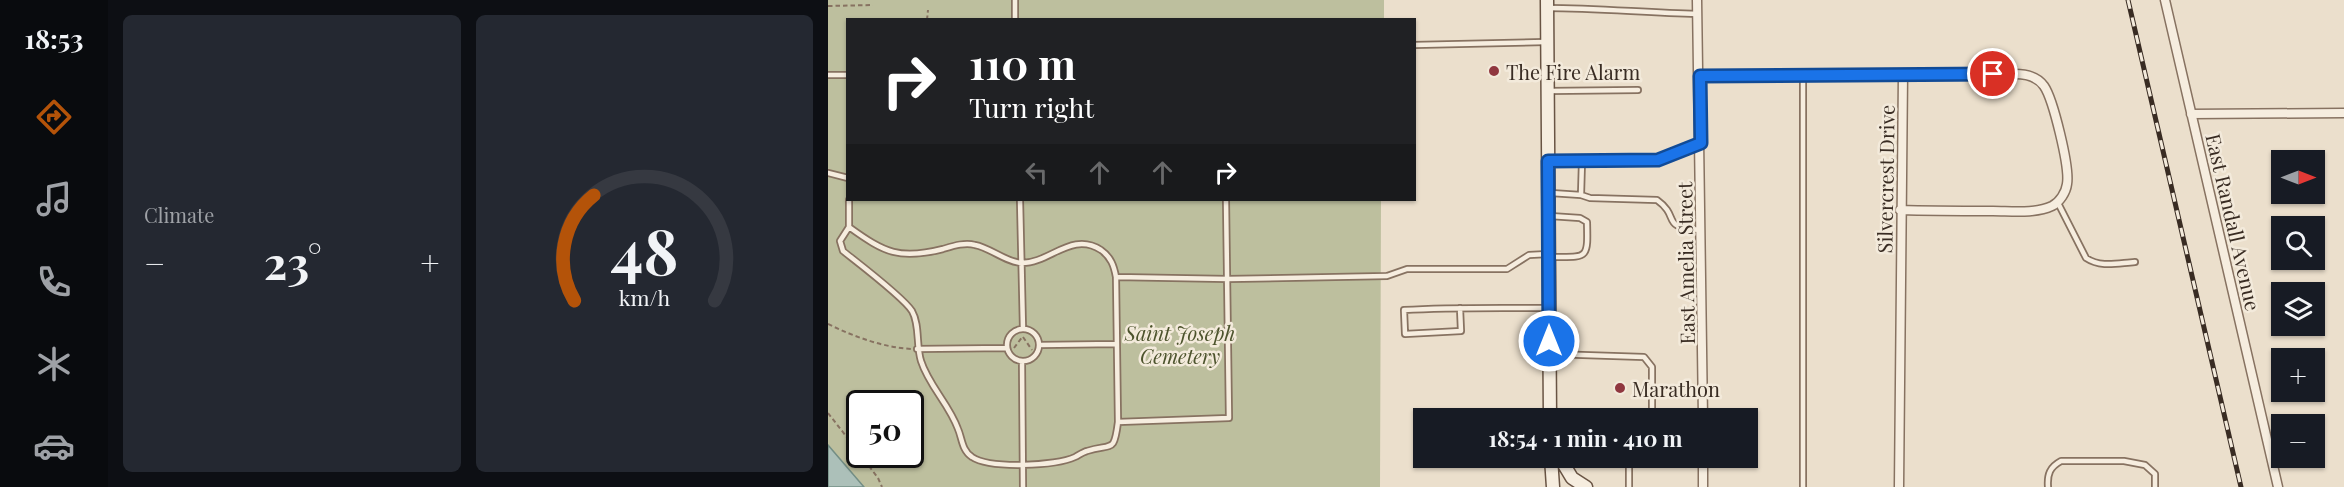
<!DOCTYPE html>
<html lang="en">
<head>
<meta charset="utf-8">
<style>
	:root { --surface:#171b24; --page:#242831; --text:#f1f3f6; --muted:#9ea1a6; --line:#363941; --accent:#b45309 }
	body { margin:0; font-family:"Playfair Display",serif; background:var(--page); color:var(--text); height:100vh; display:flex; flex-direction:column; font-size:22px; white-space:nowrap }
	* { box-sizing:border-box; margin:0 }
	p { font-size:20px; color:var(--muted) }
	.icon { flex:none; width:33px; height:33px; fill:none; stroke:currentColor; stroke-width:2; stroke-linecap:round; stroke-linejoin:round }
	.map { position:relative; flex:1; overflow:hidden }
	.panel { display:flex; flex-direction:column; gap:15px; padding:15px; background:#0d0f14; width:720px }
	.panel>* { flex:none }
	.hud { position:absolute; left:18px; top:18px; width:570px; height:183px; border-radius:0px; box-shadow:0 2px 4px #0004; background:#202124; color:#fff; overflow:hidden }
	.needle { width:39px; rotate:90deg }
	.tools { position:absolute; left:1443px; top:150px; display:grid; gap:12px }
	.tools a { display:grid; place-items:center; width:54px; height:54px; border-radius:0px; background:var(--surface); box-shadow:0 2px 4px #0004; font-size:30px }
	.speed { position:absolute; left:18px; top:390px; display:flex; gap:12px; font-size:30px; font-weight:700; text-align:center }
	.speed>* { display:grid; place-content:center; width:78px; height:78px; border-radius:50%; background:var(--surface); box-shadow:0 2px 4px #0004; line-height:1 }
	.speed .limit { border:3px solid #111; border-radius:9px; background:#fff; color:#111 }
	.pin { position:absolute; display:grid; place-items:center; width:51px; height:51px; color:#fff; margin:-26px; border:3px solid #fff; border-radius:50%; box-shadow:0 2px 6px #0007 }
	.me { position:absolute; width:66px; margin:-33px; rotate:0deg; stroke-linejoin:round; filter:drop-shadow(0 0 4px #0008) }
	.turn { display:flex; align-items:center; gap:21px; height:126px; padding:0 24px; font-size:27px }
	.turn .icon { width:78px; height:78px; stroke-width:2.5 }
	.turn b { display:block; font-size:42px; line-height:51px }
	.lanes { display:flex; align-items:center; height:57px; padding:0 24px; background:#0003; justify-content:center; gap:30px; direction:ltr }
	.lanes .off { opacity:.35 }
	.big { font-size:45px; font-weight:700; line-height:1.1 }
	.panel .widget { flex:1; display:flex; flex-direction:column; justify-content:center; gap:9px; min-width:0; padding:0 21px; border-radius:9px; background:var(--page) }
	.panel .dial { align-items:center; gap:0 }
	.dial svg { height:156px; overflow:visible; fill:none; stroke:var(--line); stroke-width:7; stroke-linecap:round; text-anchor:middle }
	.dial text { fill:var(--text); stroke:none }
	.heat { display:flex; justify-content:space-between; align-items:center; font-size:33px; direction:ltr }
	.panel .tiles { flex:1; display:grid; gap:15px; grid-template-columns:repeat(2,1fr) }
	.trip { position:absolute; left:585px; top:408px; width:345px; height:60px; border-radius:0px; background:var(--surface); box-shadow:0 2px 4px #0004; font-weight:700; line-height:60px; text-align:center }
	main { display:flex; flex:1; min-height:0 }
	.tab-bar { display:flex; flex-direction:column; width:108px; justify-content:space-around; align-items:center; background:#090b0e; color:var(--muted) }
	.tab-bar .icon { width:42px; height:42px }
	.tab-bar .on { color:var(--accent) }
	.tab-bar b { font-size:27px; color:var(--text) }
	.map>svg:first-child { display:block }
	.cemetery { fill:#bdbf9e; fill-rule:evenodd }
	.water { fill:#acc0b9; stroke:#738e85; stroke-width:1.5 }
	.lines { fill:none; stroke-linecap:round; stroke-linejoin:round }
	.service-casing { stroke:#877261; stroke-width:8 }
	.minor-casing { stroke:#877261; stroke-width:11 }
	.secondary-casing { stroke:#695444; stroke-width:15 }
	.path { stroke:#877261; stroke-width:2; stroke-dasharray:4.5 3; stroke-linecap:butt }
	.service { stroke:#f6eddf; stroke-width:4.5 }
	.minor { stroke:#f6eddf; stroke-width:8 }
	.secondary { stroke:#f6eddf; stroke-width:12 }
	.rail-casing { stroke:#392c23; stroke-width:5 }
	.rail { stroke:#f3eadb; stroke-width:3; stroke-dasharray:9; stroke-linecap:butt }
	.route-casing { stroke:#114b97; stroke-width:15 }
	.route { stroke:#1a73e8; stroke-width:10 }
	.poi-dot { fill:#90373f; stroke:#f3eadb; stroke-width:2 }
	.labels { text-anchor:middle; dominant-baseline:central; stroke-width:5; stroke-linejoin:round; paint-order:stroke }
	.poi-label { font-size:20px; fill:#392c23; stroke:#f3eadb; text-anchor:start }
	.street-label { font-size:20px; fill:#392c23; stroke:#f3eadb }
	.park-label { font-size:20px; font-style:italic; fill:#4c532c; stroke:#f3eadb }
</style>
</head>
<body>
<main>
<nav class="tab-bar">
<b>18:53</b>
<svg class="icon on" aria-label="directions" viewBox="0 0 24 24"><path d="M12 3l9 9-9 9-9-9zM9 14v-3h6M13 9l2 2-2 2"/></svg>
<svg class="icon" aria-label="music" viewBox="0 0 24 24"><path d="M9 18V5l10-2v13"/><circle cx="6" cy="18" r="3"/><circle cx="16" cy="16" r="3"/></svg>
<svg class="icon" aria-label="phone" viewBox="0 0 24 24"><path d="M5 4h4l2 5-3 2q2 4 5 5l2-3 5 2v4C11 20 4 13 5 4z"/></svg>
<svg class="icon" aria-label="climate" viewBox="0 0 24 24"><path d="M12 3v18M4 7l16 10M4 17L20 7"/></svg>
<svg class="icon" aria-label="car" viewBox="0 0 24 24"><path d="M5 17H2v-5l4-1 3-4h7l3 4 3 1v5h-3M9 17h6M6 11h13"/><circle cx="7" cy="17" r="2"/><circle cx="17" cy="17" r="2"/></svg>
</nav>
<section class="panel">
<div class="tiles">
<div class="widget"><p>Climate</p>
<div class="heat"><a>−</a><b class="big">23°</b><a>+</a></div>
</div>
<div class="widget dial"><svg viewBox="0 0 100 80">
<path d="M14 69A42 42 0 1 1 86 69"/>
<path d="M14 69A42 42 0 0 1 24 15" stroke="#b45309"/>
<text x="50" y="56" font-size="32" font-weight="700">48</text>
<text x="50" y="72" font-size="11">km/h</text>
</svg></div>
</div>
</section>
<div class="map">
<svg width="1516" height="487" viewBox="0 0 1516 487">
	<rect width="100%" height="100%" fill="#ebdfcc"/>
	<path class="cemetery" d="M0,0H556V20H20V200H553L552,487H36L0,445ZM32,404H82V454H32Z"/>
	<path class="water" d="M0,445L36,487H0Z"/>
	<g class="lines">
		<defs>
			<path id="service" d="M187,0V20
				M719,8C770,8 819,13 869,14
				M586,45L717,42
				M0,75H20
				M720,91L810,90
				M723,161L830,160L870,144
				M754,161L753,195L762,198L829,200C854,218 830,227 873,230
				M0,173L20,178
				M723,193L753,195
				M21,200V227L12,241L15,251C30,263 75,297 84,311C92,325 88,345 93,361C101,386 121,404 130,429C134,438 134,451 144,457C162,469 228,466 247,457C251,455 255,452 259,451C284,443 286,454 290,422L288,277C286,266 283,257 273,250C244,231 222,263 194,263C177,262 163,248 147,245C137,242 125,246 115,249C72,260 57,253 21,227
				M192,200L195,329
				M1230,203L1258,258C1273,268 1290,263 1307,262
				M722,216L752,218L759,222C760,260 760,257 723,257
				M288,277L400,279L559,276L579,269H679L701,255L720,254
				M632,308L633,331L577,334L576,310C624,307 673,308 721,308
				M179 345a16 16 0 1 1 32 0a16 16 0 1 1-32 0Z
				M211,345L289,344
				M89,349L179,348
				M724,354L816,357L824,367V418
				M194,362L195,487
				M724,418H766
				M290,422L401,418L398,200
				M801,458V487
				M975,487V74
				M1220,487C1219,474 1222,467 1233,461H1296L1317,465L1327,474V487"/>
			<path id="minor" d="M869,0L875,418
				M1337,0L1450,487
				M872,76L1187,74C1198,74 1209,76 1216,86C1225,99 1242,167 1239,184C1238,192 1232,202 1224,206C1207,214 1183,211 1165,211C1134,211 1103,211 1072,210
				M1363,114L1516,113
				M875,458V487
				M1071,487L1075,74"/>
			<path id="secondary" d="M719,0L722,418
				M723,458L725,487
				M732,458L744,478L758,487"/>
		</defs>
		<use href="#service" class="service-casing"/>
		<use href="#minor" class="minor-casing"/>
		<use href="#secondary" class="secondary-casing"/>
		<path class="path" d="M0,6L45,5
			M99,20L100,10
			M0,324C27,337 54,347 83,349
			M195,337L204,350
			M186,348L195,336
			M0,413L32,454
			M32,454L50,478L54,487"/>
		<use href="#service" class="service"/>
		<use href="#minor" class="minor"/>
		<use href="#secondary" class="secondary"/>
		<defs>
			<path id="rail" d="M1300,0L1413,487"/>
		</defs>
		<use href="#rail" class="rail-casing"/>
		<use href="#rail" class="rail"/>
	</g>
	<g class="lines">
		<defs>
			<path id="route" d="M721,341L720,161L830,160L873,143L872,76L1165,74"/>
		</defs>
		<use href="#route" class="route-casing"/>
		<use href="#route" class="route"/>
	</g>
	<g class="poi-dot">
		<circle cx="666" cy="71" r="6"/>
		<circle cx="792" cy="388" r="6"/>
	</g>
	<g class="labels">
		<g class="poi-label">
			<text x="678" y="71">The Fire Alarm</text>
			<text x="804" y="388">Marathon</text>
		</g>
		<g class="street-label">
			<text transform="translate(1057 179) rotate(-89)">Silvercrest Drive</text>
			<text transform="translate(1406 222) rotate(77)">East Randall Avenue</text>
			<text transform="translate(857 263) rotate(-91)">East Amelia Street</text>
		</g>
		<g class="park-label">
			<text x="352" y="332">Saint Joseph<tspan x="352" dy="23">Cemetery</tspan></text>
		</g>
	</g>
</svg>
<div class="tools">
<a><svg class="needle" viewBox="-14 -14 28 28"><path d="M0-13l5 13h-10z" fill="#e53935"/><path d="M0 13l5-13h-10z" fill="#9ea1a6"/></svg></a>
<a><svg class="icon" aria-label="search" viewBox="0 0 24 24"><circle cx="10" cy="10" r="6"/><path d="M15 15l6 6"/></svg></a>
<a><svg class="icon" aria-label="layers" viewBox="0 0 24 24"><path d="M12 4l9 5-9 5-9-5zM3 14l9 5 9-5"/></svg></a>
<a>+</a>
<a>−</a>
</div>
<div class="speed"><div class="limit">50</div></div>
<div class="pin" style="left:1165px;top:74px;background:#d93025"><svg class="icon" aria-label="arrive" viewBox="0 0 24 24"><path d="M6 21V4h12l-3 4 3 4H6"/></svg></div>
<svg class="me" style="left:721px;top:341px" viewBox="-20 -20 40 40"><circle r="17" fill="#1a73e8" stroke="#fff" stroke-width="3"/><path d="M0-11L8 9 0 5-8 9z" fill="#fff"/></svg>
<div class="trip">18:54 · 1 min · 410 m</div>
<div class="hud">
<div class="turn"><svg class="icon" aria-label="right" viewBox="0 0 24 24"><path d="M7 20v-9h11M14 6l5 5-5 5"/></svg><div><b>110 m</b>Turn right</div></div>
<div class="lanes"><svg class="icon off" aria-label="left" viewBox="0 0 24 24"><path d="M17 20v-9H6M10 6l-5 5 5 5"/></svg><svg class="icon off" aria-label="ahead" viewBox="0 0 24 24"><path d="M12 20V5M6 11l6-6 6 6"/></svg><svg class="icon off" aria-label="ahead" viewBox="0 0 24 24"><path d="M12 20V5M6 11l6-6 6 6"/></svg><svg class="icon" aria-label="right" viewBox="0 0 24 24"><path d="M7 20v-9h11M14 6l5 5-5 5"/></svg></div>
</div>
</div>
</main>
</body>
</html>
